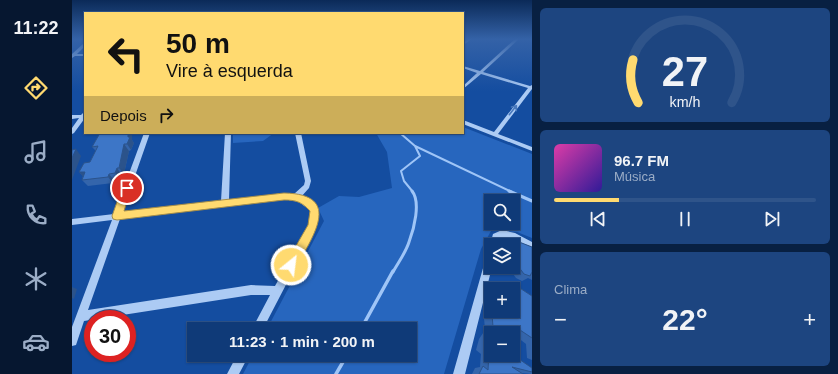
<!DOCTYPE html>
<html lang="pt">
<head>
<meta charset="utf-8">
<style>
	:root { --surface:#0f3a78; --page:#1d4580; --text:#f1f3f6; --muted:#9badc6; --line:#2f548a; --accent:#ffda70 }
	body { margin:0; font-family:Arial,sans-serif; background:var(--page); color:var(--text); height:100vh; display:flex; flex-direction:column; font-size:15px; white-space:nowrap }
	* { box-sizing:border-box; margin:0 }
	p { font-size:13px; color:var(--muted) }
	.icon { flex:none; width:22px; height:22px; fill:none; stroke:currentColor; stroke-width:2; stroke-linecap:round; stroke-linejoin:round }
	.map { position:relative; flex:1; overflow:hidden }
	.side { display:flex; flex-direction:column; gap:8px; padding:8px; background:#082042; width:306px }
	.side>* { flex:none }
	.banner { position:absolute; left:12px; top:12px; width:380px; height:122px; border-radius:0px; box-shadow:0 1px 3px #0004,0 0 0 1px var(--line); background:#ffda70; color:#111; overflow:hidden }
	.controls { position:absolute; left:412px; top:194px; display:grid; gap:8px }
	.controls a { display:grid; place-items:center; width:36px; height:36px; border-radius:0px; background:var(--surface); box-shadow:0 1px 3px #0004,0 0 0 1px var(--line); font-size:20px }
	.speed { position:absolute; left:12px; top:310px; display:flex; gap:8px; font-size:20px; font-weight:700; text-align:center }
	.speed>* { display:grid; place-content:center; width:52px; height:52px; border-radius:50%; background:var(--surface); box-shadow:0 1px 3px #0004,0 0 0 1px var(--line); line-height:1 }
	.speed .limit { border:6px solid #d22; background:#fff; color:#111 }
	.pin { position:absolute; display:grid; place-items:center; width:34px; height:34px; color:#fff; margin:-17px; border:2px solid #fff; border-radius:50%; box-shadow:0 1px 4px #0007 }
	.me { position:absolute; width:44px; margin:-22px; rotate:29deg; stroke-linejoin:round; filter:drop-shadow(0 0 3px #0008) }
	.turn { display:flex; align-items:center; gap:14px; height:84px; padding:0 16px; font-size:18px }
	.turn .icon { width:52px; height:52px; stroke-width:2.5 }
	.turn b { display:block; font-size:28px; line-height:34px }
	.then { display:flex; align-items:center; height:38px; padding:0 16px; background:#0003; gap:8px; font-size:15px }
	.big { font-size:30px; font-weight:700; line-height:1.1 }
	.side .card { flex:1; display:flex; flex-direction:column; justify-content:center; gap:6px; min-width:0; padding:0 14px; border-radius:6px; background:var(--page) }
	.side .dial { align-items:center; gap:0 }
	.dial svg { height:104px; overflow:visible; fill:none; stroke:var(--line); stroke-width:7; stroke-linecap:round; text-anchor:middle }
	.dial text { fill:var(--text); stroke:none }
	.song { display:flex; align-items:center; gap:12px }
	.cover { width:48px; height:48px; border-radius:6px; background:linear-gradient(135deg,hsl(320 70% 55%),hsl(250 70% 35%)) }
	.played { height:4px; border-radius:2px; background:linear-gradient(90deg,var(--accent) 25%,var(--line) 25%) }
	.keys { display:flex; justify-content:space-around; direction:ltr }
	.heat { display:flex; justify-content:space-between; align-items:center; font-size:22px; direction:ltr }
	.trip { position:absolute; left:115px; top:322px; width:230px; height:40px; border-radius:0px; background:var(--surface); box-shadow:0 1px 3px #0004,0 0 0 1px var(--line); font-weight:700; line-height:40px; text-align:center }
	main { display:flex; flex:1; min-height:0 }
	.dock { display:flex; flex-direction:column; width:72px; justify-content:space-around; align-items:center; background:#061730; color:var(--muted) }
	.dock .icon { width:28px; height:28px }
	.dock .on { color:var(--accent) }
	.dock b { font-size:18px; color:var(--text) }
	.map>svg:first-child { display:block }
	.green { fill:#2766be; fill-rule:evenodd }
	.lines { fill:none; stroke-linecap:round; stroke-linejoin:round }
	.stream-far2 { stroke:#9fc5f7; stroke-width:2 }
	.stream-far1 { stroke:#9fc5f7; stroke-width:3 }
	.stream { stroke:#9fc5f7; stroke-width:3.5 }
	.minor { fill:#accbf4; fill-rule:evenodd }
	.wall { fill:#3465ab }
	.shaded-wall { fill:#2b538b }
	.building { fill:#3d76c7; stroke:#2b538b }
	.oneway { stroke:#4979bd }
	.route { fill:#ffda70; stroke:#a68e49 }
</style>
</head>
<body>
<main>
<nav class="dock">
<b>11:22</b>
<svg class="icon on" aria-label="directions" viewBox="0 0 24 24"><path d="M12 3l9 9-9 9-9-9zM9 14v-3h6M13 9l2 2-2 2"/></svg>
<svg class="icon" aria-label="music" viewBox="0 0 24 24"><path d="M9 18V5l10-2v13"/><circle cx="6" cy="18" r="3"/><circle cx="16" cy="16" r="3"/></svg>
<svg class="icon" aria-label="phone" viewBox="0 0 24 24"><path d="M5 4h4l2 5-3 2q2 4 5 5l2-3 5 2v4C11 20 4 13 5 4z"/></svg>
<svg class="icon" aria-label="climate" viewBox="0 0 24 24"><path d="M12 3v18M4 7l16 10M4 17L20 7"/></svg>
<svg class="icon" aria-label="car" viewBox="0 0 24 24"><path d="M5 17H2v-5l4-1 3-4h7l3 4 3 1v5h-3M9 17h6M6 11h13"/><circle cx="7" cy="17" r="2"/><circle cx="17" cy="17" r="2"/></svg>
</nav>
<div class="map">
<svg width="460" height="374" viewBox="0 0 460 374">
	<rect width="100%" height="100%" fill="#144da0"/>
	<path class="green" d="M391,127L460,154V238L445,232L419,231L409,249L372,374H171L181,355H338V329H195L252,221L246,208L267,196L287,197L320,188L315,152L304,133H391ZM419,201H441V223H419Z
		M161,133H202L191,141L161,143Z"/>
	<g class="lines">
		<path class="stream-far2" d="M328,133L343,146L440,192
			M341,192L332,181L329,171L348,156L343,146"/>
		<path class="stream-far1" d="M437,191L460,201
			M321,272C326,263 334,252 337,242C342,229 349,202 340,191"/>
		<path class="stream" d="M289,329L321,271
			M264,374L275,355"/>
		<path class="minor" d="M396,39H400L391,45V42Z
			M443,39H447L411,72L458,86L460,85V89L426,134L460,147V151L391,124V120L422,132L456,88L409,74L391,89V86L405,73L391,68V66L408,71Z
			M12,43H13V46L5,54H13V56H3L0,58V54Z
			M13,111V118L2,133L0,134V128L7,118L0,119V115H9Z
			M72,133H78L50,213L149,201L153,133H159L157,200L212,193L222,194L232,185L233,181L223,133H229L239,181L237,188L229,197C236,199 243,203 247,210L245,225L191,329H180L198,295H179L12,321L4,345L0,346V327L40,220L0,225V219L42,214ZM212,199L227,202L239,211L237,225L203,286L179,285L16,310L48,219Z
			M430,230L443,233L460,242V250C451,246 437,235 428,239L426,245H419V248L418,245L421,234Z
			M419,250V267H420L393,374H381L415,254L416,251Z
			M165,355H177L167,374H155Z"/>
	</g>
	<path class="wall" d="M28,133H60V140L62,143L59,150L57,151L52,174H49L48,179L42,180L41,183L16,186L10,180L11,176L7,172L18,162L24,151L20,147Z
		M442,240L460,247V280L456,278L450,281L444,278L439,271V268L438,267H441V245H436Z
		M426,282L434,287L440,283L460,296V360L455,358L454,344L445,337L419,355L460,372V374L450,373L451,374H400L403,368L408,367L409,354L404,350L407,339L413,330L412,318L419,306V311H441V289H419V301L414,298L419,287Z"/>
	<path class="shaded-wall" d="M56,133H60V140L62,143L59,150L55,144Z
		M52,144L57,151L52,174L47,168Z
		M4,149L9,156L0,180V158Z
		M45,168L49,174L48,179L43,173Z
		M7,172H13V179Z
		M37,174L42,180L41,183L36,177Z
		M0,287L5,289L2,299L0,298Z"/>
	<path class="building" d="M28,133H56V137H58L55,144H52L47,168H45L43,173L37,174L36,177L10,180L13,172H7L12,163L18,162L26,146L20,147Z
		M4,149L0,158V150Z
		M442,240L460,247V272L458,276L452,274L446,266L447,262L441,259V245Z
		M426,282L439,289H423Z
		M440,283L460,296V338L448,330L441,345V333H419V355H441L460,368V372L440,367L451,374H407L411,366L416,370L417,352L412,348L414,336L421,327L420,314L421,311H441V290L442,291Z"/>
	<defs><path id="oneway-shaft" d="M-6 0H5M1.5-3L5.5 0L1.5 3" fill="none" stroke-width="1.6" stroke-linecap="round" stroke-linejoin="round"/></defs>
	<use class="oneway" href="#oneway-shaft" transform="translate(441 110) rotate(-52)"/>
	<linearGradient id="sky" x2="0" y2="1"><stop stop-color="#0b2a58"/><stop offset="0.43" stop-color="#3462a7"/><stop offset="1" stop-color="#3462a7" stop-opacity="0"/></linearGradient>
	<rect width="460" height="91" fill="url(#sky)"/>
	<path class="route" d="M55,185L59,188L52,211L212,193C273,194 239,239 223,269L219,270L215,269L213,265L236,225L238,211C230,202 224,200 212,200L45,220L41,219L40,216L50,188Z"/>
</svg>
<div class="controls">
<a><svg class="icon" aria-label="search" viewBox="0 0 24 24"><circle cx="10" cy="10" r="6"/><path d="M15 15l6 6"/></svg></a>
<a><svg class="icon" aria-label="layers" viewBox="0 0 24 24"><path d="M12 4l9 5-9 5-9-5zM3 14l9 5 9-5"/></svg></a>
<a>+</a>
<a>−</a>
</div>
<div class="speed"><div class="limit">30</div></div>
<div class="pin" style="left:55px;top:188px;background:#d93025"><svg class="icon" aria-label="arrive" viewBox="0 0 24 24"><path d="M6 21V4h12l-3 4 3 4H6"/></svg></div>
<svg class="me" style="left:219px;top:265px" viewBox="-20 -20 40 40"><circle r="17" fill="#ffda70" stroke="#fff" stroke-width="3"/><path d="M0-11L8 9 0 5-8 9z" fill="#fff"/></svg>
<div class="trip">11:23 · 1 min · 200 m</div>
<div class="banner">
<div class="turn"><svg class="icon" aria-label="left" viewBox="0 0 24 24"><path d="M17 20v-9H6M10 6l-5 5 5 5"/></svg><div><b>50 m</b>Vire à esquerda</div></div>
<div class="then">Depois<svg class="icon" aria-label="right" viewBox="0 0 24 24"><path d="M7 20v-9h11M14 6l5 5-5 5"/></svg></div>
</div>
</div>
<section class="side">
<div class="card dial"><svg viewBox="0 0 100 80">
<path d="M14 69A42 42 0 1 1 86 69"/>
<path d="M14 69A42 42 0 0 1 10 36" stroke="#ffda70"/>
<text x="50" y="56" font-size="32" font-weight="700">27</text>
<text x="50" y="72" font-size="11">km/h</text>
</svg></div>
<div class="card">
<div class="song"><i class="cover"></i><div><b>96.7 FM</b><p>Música</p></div></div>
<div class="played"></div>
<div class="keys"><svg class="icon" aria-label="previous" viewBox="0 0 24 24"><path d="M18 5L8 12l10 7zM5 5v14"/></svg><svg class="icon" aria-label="pause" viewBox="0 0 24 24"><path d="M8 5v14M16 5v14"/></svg><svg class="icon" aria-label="next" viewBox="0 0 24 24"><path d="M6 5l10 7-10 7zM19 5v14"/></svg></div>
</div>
<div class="card"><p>Clima</p>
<div class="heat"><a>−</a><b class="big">22°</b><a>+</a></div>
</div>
</section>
</main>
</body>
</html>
